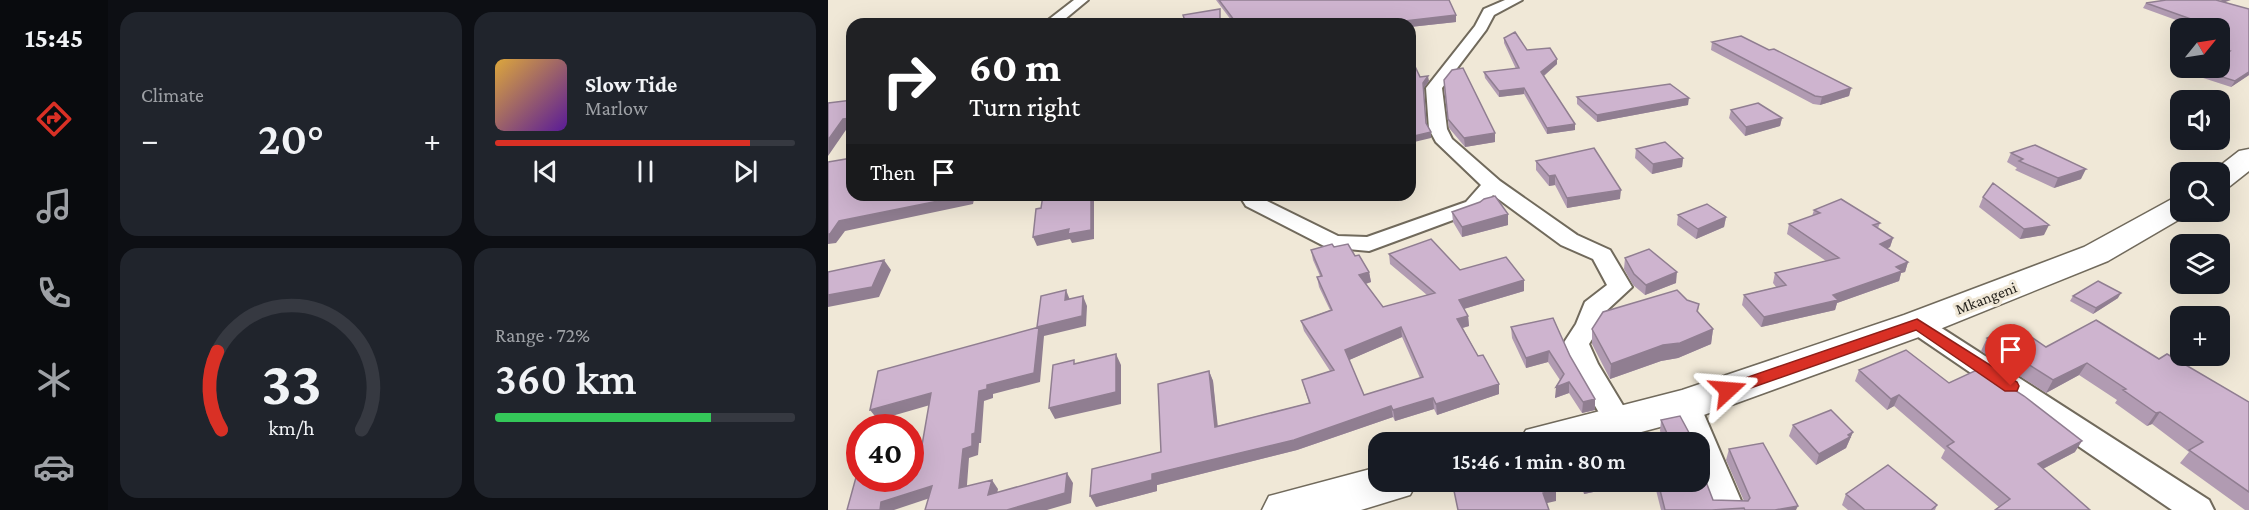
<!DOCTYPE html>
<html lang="en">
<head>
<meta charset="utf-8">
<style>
	:root { --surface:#171b24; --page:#20242c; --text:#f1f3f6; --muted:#9ea1a6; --line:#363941; --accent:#d93025 }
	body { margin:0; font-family:"Crimson Pro",serif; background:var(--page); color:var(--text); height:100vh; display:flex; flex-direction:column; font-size:22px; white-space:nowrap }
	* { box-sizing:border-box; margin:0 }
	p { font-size:20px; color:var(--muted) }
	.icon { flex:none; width:33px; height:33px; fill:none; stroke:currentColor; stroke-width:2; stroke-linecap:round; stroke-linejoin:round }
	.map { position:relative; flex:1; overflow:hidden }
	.drawer { display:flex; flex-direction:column; gap:12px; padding:12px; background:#0d0f14; width:720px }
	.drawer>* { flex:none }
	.hud { position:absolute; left:18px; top:18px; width:570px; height:183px; border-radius:18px; box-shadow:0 6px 24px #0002; background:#202124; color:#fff; overflow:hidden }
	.needle { width:39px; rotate:60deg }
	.buttons { position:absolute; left:1342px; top:18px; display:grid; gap:12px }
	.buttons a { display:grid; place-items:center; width:60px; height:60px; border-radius:12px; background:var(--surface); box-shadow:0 6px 24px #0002; font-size:30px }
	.speed { position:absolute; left:18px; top:414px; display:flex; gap:12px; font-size:30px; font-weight:700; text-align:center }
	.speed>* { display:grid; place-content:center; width:78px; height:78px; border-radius:50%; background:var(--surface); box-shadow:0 6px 24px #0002; line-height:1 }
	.speed .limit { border:9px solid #d22; background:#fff; color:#111 }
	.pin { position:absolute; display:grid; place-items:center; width:51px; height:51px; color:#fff; margin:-62px -26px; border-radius:50% 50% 50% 0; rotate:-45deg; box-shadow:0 0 6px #0007 }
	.pin .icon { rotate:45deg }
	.me { position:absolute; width:66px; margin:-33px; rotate:71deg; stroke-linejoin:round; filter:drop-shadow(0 0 4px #0008) }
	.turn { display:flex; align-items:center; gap:21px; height:126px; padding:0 24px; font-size:27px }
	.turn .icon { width:78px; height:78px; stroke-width:2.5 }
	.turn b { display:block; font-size:42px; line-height:51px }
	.then { display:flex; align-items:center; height:57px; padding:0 24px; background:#0003; gap:12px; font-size:22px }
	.big { font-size:45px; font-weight:600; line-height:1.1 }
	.drawer .tile { flex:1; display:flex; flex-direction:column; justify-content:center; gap:9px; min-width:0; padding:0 21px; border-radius:18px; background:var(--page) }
	.drawer .dial { align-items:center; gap:0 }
	.dial svg { height:156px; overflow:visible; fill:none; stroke:var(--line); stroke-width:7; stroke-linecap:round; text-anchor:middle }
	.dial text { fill:var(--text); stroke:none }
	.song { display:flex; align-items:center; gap:18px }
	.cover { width:72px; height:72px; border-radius:9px; background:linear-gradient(135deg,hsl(40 70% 55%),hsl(270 70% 35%)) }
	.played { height:6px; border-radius:3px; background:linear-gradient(90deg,var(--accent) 85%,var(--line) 85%) }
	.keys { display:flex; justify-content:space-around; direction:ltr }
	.heat { display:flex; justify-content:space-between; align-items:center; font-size:33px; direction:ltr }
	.charge { height:9px; border-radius:4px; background:linear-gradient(90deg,#34c759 72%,var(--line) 0) }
	.drawer .tiles { flex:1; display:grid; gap:12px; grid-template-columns:repeat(2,1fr) }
	.trip { position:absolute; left:540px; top:432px; width:342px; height:60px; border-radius:18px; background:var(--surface); box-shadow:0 6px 24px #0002; font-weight:600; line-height:60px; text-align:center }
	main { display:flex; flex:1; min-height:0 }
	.dock { display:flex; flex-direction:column; width:108px; justify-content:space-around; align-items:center; background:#090b0e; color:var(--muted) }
	.dock .icon { width:42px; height:42px }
	.dock .on { color:var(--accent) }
	.dock b { font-size:27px; color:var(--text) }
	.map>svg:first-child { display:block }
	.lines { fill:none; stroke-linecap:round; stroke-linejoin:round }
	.street-casing { stroke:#716a5c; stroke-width:4 }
	.secondary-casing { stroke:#716a5c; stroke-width:3 }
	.street { fill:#fff; fill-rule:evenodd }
	.secondary { fill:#fff; fill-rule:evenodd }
	.wall { fill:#b19bb2; fill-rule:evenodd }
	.shaded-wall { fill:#907e91 }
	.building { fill:#ceb4cf; stroke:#907e91; stroke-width:1.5; fill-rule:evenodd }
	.route { fill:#d93025; stroke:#8d1f18; stroke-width:1.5 }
	.labels { text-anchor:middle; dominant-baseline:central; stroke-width:6; stroke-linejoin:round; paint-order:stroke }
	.street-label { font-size:16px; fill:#28251f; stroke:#f0e8d7 }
</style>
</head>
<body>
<main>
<nav class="dock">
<b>15:45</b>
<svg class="icon on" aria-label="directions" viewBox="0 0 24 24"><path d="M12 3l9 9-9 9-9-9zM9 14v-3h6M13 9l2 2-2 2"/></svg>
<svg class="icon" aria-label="music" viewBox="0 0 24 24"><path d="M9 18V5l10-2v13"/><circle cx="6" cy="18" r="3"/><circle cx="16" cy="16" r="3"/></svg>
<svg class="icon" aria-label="phone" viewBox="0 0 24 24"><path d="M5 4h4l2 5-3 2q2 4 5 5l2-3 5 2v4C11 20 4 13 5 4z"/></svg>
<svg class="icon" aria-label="climate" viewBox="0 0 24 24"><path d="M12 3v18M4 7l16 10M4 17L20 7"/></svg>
<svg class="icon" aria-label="car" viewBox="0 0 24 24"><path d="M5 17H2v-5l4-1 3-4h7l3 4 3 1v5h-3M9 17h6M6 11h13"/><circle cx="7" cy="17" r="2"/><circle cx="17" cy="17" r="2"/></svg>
</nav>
<section class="drawer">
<div class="tiles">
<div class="tile"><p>Climate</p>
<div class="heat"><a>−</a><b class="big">20°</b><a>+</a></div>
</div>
<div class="tile">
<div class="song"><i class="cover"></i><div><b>Slow Tide</b><p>Marlow</p></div></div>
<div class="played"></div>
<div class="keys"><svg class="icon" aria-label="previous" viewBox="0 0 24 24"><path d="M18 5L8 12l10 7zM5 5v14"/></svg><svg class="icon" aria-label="pause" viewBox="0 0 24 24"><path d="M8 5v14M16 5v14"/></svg><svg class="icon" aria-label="next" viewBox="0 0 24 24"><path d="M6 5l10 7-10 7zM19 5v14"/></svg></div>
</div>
<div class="tile dial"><svg viewBox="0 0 100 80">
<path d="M14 69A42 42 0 1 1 86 69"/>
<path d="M14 69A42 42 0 0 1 12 29" stroke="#d93025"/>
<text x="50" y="56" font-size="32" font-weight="700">33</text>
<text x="50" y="72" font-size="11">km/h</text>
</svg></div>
<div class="tile"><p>Range · 72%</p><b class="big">360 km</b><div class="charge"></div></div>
</div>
</section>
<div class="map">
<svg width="1421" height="510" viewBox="0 0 1421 510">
	<rect width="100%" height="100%" fill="#f0e8d7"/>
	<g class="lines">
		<defs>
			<path id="street" d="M246,0H260L231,24H215Z
				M677,0H694L666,15L658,30L614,88L619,129L624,139L672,181L749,235L782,250L804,287L777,312L773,325L761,344L770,364L805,422L801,430L791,433L781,430L744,366L735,344L748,324L757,302L779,285L765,259L733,245L665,195L652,210L541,251L498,247L418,206L411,195H431L433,198L510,236L539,237L638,202L653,185L608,142L601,129L598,88L647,26L656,9Z
				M1089,316L1098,318L1381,500L1386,510H1344L1080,330L1076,324L1080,318Z
				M858,394L868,397L872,405L917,510H885L872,476V442H859L844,405L848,397Z"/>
			<path id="secondary" d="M1421,149V171L1402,186L1392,189V172H1384L1411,151Z
				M1353,197V212H1364L1280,261L1102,333L873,416L776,442H691L698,430L854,390L1076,315L1256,247L1342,200Z
				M550,467V482H589L582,495L533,510H434L441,496Z"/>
		</defs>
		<use href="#street" class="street-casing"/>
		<use href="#secondary" class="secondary-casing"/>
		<use href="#street" class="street"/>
		<use href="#secondary" class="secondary"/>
	</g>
	<path class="wall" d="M388,0H621L628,15V22L582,27V24H406Z
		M1396,2L1421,75L1403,87L1366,75L1369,69L1394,56L1392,55V28H1370L1315,8L1318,3Z
		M676,38L699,50L729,59V64L716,76L747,124V130L719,134L696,94L671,97L657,78L656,72L688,69L676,43Z
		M884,42L941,50L1023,88L1021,96L992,105L985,104L883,50Z
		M616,89L667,142L637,147L621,128Z
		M749,97L860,105L769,122L749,104Z
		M903,110L954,118L952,126L917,136L901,118Z
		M808,149L855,158L854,167L824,174L807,158Z
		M1183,153L1253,179L1226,188L1187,170L1189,168L1179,162Z
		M708,161L792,199L739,208L727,185L721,186L708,170Z
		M1155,197L1216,235L1192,239L1151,207Z
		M986,210L1052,223L1050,228L1065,238L1062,247L1059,249L1080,262L1077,272L1073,273L1071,281L1009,303L1007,310L933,327L914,305L916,295L948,287L945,283L947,273L998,261L959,234L961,224L984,216Z
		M624,212L680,225L634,237L625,222Z
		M850,215L898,217L896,227L868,239L849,225Z
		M506,247L527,256L541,272L543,282L538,284L555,307L599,295L562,264L561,254L632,270L696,280V291L636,309L640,316L641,326L635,328L650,356L671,384V394L609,415L606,409L567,421L565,417L469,450L329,485V491L268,507L333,452L381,371L385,381L389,426L481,403L474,380L502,371L476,331L473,321L502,310L491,287L489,277L492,276L485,260L483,250ZM574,337L592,378L536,395L521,360Z
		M797,258L848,283L817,295L805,285L796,269Z
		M1245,296L1290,298L1265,314L1242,301Z
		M859,300L871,304L870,312L885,329L883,344L850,358L833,361L782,379L764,344V329Z
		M725,318L767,410L754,413L741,393L727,398L732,380L720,362L698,368L684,338L683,327Z
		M1159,338L1218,347L1331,359L1421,402V510H1417L1352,463L1361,452L1324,424L1319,426L1287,403L1289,400L1251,375L1218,393L1153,351Z
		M1031,370L1121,383L1247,452L1215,469L1262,510L1171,507L1113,458L1117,450L1066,406L1059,410L1027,381Z
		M833,420L866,442H837L832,431Z
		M965,425L1025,432L1018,448L988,465L961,436Z
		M901,449L968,510H833L826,482H872V466L885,500L916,501L898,460Z
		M751,482H812L756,494Z
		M1018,494L1109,505L1107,510H1020L1014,505Z"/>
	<path class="shaded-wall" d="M1394,0H1403L1389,5L1391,1Z
		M628,15V22L582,27V24H577L576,21Z
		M729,59V64L713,78V72Z
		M1421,72V75L1403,87L1407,81Z
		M600,76L601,81L596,88L595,83Z
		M696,88V94L671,97V91Z
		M1023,88L1021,96L992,105L994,97Z
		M861,98L860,105L769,122V115Z
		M24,118V127H20L0,156V140L15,119Z
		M954,118L952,126L917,136L918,127Z
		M747,124V130L719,134V128Z
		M603,132V138L582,143V137Z
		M667,133V142L637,147L636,138Z
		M855,158L854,167L824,174L825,164Z
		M1258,169L1253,179L1226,188L1230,178Z
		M727,175V185L721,186V176Z
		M793,190L792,199L739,208V198Z
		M140,195H147L145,204L17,231L8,243L0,244V234L11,221Z
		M263,195H264L266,199V239L244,243L242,239L209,246L205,237Z
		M680,214V225L634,237V227Z
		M898,217L896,227L868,239L870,229Z
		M1221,225L1216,235L1192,239L1196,229Z
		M1065,238L1062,247L1049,253L1052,244Z
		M56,260L63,270L51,297L0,307V295Z
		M1080,262L1077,272L1073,273L1071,281L1009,303L1007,310L933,327L936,317Z
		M541,272L543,282L533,285L531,275Z
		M849,272L848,283L817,295L818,285Z
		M696,280V291L632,310L631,300Z
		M238,290L242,300H237Z
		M1293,293L1290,298L1265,314L1268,308Z
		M255,296L259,306L258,326L216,336L212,382L165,394V398L156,401L153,443H151L150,455L141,458L138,498L131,488L135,449L151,391L159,385L209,327Z
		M640,316L641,326L630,329L629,319Z
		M573,327L574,337L519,361L517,350Z
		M885,329L883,344L850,358L833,361L782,379L783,364L835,345Z
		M721,351L720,362L698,368V358Z
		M288,354L293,365V404L227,419L221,408Z
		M1259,363L1251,375L1218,393L1225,380Z
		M381,371L385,381L391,437L387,427Z
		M741,382V393L727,398L728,387Z
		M671,384V394L609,415L608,404Z
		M103,393L109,403L50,420L42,410Z
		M1071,395L1066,406L1059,410L1063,399Z
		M605,398L606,409L567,421L565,410Z
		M767,399V410L754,413L755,402Z
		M563,406L565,417L469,450L329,485V491L268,507L262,496L324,474Z
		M1332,412L1324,424L1319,426L1328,413Z
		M1025,432L1018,448L988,465L991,454Z
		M1254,441L1247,452L1203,475L1210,464Z
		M239,473L245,483L243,503L219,510H179Z
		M164,480L170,489L167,505L160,495Z
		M765,482H812L756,494L757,483Z
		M104,486L111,495L66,510H52L53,502Z
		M728,490V501L715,504V493Z
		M970,506L968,510H947Z"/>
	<path class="building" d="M391,0H621L628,15L576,21L579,24H409Z
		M1338,0H1388L1421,9V72L1407,81L1369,69L1372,68H1392V57L1402,51L1392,48V32L1395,31L1392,30V28H1388L1318,3Z
		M392,9V24H358L355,15Z
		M687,32L699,50L722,48L729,59L713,72L747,124L719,128L696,88L671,91L656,72L691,68L676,38Z
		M913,36L941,50L946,49L1023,88L994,97L987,96L884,42Z
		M585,62L592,77L600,76L595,83L598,123L603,132L582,137V63Z
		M635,68L667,133L636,138L620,119L616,80L624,70Z
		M842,84L861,98L769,115L749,97Z
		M24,100V118L15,119L0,140V103Z
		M930,103L954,118L918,127L903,110Z
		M837,142L855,158L825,164L808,149Z
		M1207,145L1258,169L1230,178L1191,161L1195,159L1183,153Z
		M766,148L793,190L739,198L727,175L721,176L708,161Z
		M24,158V195H140L11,221L2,234H0V162Z
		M1165,183L1221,225L1196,229L1155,197Z
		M215,195H263V230L240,234L241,229L205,237L208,209L213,208Z
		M667,196L680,214L634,227L624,212L652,202L656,199Z
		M1013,199L1052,223L1045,225L1065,238L1052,244L1080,262L1068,267L1074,271L1005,295L1010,300L936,317L916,295L958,285L947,273L1011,258L961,224L992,213L986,210Z
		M879,204L898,217L870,229L850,215Z
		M603,239L632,270L678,257L696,280L631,300L640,316L629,319L650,356L655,355L671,384L608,404L605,398L565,410L563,406L466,440L324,474V480L262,496L264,469L333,452L330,384L381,371L387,427L482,403L474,380L506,370L473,321L504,310L489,277L494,276L483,250L504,244L506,247L520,244L527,256L531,255L541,272L531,275L555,307L607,293L561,254ZM573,327L595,377L536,395L517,350Z
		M821,249L849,272L818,285L806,274L797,258Z
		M56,260L44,287L0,295V272Z
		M1270,281L1293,293L1268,308L1245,296Z
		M238,290L237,300L255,296L254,316L209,327L213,296Z
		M849,290L859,300L871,304L869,311L885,329L852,343L835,345L783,364L764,329L775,312Z
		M725,318L742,356L767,399L755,402L741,382L728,387L736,374L721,351L698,358L683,327Z
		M1268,320L1331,359L1339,354L1421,402V492L1361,450L1375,442L1332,412L1328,413L1295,390L1298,389L1259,363L1225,380L1159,338L1186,325L1218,347Z
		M211,327L206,373L159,385V389L151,391L147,433L144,434V446L135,449L131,488L164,480L160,495L239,473L237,493L179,510H97L104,486L53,502L52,510H19L30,470L32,469V478H82V454L93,451L103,393L42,410L50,371Z
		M1078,350L1121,383L1153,368L1196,396L1254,441L1210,464L1262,510H1167L1182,499L1119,446L1126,442L1071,395L1063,399L1031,370Z
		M288,354V392L221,408L225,365L246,360V364Z
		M1003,410L1025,432L1020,435L1022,437L991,454L965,425Z
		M852,416L866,442H843L833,420Z
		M935,443L970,506L947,510H917L916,508L884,510H837L830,482H872V450V466L885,500L920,501L922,498L901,449Z
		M1060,465L1109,505L1103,510H1037L1018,494Z
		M647,482H724L728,490L715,493L721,510H630L625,486Z"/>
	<path class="route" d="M1089,319L1189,382L1191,386L1189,391H1177L1088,330L900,396L894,395L892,390L894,386Z"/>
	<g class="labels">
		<g class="street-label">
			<text transform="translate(1158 298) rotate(-21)">Mkangeni</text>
		</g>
	</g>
</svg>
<div class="buttons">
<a><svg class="needle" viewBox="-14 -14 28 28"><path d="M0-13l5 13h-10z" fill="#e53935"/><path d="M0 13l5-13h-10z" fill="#9ea1a6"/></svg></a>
<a><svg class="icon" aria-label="sound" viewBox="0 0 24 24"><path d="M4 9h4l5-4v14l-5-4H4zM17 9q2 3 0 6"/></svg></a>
<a><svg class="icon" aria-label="search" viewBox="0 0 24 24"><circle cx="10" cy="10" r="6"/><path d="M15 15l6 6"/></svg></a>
<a><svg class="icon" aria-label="layers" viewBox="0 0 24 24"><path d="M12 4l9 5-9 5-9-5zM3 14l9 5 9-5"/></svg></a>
<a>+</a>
</div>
<div class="speed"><div class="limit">40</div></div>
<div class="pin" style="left:1183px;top:386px;background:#d93025"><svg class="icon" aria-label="arrive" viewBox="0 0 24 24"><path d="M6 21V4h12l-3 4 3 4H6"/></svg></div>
<svg class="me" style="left:900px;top:390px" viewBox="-20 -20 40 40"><path d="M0-17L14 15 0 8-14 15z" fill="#d93025" stroke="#fff" stroke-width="4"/></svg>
<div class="trip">15:46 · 1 min · 80 m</div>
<div class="hud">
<div class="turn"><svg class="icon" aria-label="right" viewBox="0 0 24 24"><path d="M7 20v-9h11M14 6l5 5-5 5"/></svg><div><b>60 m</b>Turn right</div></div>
<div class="then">Then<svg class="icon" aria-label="arrive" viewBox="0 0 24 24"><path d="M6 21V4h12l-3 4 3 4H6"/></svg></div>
</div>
</div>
</main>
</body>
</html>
